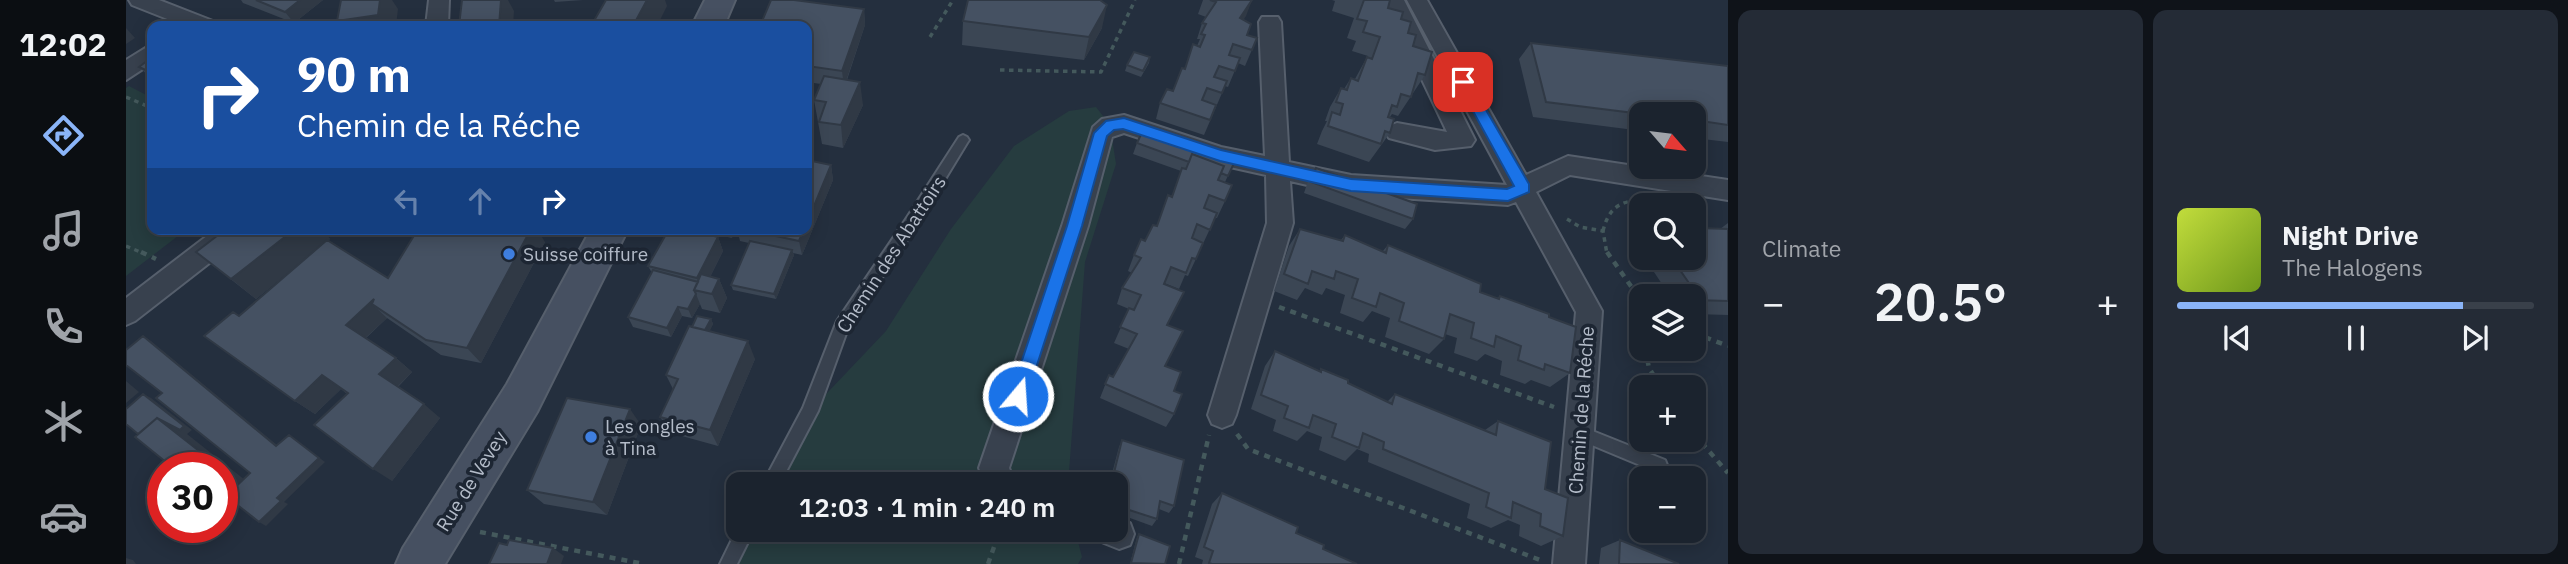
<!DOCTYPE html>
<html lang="en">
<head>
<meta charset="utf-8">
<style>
	:root { --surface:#1b232e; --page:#242b36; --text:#f1f3f6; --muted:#a0a4aa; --line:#39404a; --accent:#8ab4f8 }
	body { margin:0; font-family:"IBM Plex Sans",sans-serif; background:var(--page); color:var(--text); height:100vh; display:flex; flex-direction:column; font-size:26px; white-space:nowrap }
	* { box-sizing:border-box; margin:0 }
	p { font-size:23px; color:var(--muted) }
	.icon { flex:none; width:38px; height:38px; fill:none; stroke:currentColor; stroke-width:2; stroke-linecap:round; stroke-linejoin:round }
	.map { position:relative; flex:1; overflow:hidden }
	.panel { display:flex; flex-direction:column; gap:10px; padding:10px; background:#0f1319; width:840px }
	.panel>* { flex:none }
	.banner { position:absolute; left:21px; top:21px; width:665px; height:214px; border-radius:14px; box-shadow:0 4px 18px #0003,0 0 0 2px var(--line); background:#1a4fa0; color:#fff; overflow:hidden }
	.needle { width:46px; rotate:118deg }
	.fabs { position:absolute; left:1503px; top:102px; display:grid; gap:14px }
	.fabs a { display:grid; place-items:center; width:77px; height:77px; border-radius:14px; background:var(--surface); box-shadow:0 4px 18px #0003,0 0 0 2px var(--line); font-size:35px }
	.speed { position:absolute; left:21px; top:452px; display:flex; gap:14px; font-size:35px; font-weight:700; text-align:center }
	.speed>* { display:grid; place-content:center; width:91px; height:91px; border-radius:50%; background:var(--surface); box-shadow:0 4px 18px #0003,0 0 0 2px var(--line); line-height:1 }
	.speed .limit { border:10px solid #d22; background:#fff; color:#111 }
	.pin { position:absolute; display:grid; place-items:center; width:60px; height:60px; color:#fff; margin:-30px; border-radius:14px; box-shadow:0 4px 10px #0006 }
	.me { position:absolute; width:77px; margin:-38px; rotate:18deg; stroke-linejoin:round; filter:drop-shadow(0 0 5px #0008) }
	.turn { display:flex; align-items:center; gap:24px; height:147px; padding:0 35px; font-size:32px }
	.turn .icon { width:91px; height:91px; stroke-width:2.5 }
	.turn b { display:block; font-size:49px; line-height:60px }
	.lanes { display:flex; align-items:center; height:66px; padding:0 35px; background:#0003; justify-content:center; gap:35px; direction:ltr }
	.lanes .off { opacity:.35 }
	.big { font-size:52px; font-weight:600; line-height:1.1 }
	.panel .widget { flex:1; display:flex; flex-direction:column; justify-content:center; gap:10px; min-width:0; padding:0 24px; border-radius:14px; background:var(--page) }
	.song { display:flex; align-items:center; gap:21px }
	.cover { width:84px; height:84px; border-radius:10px; background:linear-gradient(135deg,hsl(70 70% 55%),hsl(80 70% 35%)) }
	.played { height:7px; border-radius:4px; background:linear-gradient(90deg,var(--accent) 80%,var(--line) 80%) }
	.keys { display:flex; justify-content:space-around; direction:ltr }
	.heat { display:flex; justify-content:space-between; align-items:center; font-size:38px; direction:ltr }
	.panel .tiles { flex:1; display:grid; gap:10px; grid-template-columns:repeat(2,1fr) }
	.trip { position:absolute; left:600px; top:472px; width:402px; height:70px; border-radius:14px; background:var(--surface); box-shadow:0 4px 18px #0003,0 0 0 2px var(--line); font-weight:600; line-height:70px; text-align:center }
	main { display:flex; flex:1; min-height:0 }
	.dock { display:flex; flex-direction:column; width:126px; justify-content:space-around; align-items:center; background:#0b0e12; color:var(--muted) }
	.dock .icon { width:49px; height:49px }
	.dock .active { color:var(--accent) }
	.dock b { font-size:32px; color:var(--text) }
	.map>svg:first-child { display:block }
	.green { fill:#263c3f }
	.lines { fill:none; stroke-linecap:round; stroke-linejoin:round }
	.service-casing { stroke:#565f6c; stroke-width:4 }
	.minor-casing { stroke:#565f6c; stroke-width:4 }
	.secondary-casing { stroke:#565f6c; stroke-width:4 }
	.path-far1 { stroke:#44595c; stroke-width:3.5; stroke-dasharray:4.5 4.5; stroke-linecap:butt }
	.path { stroke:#44595c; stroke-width:4.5; stroke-dasharray:6 6; stroke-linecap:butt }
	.service { fill:#38414e; fill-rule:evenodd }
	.minor { fill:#38414e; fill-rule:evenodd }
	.secondary { fill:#465061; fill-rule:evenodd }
	.wall { fill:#3b4654 }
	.shaded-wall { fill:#303945 }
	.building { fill:#455162; stroke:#303945; stroke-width:2 }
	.route { fill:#1a73e8; stroke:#114b97; stroke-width:2 }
	.shop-dot { fill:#3f7fe0; stroke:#1d2633; stroke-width:2.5 }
	.labels { text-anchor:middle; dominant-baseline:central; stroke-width:7; stroke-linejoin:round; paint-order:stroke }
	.poi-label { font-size:19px; fill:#b4bcc9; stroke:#1d2633; text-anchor:start }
	.street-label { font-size:19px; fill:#b4bcc9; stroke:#1d2633 }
</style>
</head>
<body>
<main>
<nav class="dock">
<b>12:02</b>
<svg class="icon active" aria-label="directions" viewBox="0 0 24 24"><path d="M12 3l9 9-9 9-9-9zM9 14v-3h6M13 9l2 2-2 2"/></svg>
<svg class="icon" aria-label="music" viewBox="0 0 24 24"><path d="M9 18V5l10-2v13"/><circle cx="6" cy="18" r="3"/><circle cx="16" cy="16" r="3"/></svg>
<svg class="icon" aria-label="phone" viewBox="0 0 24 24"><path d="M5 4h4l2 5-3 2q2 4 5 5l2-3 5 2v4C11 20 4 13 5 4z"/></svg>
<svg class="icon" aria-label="climate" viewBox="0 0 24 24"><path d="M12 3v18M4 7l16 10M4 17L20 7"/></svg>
<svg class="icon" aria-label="car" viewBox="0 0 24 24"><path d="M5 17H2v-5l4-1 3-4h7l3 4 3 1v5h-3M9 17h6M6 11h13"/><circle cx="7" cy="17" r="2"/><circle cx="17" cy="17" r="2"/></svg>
</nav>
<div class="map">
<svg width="1602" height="564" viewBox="0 0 1602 564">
	<rect width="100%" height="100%" fill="#242f3e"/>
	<path class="green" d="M1276,0H1287L1343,114H1335Z
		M3,86L26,98V229H61L0,276V88Z
		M970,107L984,125L990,164L959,262L942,485H644L684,411L760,331L825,229L888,146L943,111Z
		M620,530H949L956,557L952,564H602Z"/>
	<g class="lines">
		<defs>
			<path id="service" d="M837,135L841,137L843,140L841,143L790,227L722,328L692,411L653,485H636L677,408L711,321L780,219L833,137Z
				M1454,426L1539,460L1541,465L1539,470L1533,473L1449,438L1446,433L1449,428Z
				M612,527V530H628L611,564H594Z"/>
			<path id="minor" d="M3,0H33L87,21L90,26H59L6,5Z
				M303,0H323L322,26H300Z
				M1258,0H1278L1349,140L1345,146L1309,150L1263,138L1259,132L1263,126L1271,123L1321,132Z
				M1281,0H1301L1400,175L1442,156L1602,180V200L1444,175L1410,192L1476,311L1459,564H1427L1450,312L1390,202L1382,205L1225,195L1164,181L1167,223L1110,415L1106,424L1096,428L1086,424L1082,415L1141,223L1140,175L1095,165L998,133L986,137L962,226L883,468L890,485H860L853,468L936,226L967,127L976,119L998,115L1095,147L1139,156L1133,22L1136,17H1152L1155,22L1163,162L1225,175L1381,185Z
				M26,44V63L0,80V60Z
				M90,229H122L118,236L9,321L0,325V298Z
				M990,517L1004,523L1008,534L1004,545L993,549L973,541L969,530H990Z"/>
			<path id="secondary" d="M579,0H609L598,26H566Z
				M465,229H502L411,412L319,564H270L277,548L381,384Z"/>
		</defs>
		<use href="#service" class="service-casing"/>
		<use href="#minor" class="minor-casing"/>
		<use href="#secondary" class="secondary-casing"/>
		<path class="path-far1" d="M804,37L827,0
			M874,70L975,72L1009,0
			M0,97L26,108
			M1441,219L1454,227L1477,231L1481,254
			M1477,231C1481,214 1489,203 1507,201
			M0,246L19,254"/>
		<path class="path" d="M15,252L30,259
			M1481,252L1516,302
			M1153,307L1428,407
			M1516,310L1512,330L1516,340
			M1568,333L1602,346
			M1519,348L1523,368L1535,387
			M1111,434L1122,449L1414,560
			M1568,434L1602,473
			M354,532L518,564
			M862,564L874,530
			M1053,564L1083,435"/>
		<use href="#service" class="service"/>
		<use href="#minor" class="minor"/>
		<use href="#secondary" class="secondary"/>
	</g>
	<path class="wall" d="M115,0H197L168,23L117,3Z
		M428,0H457L429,2Z
		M1077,0H1126L1117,20L1121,35L1131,38L1119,66L1112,63L1102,87L1099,86L1078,135L1030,119L1034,103L1047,91L1071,46L1074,39H1071L1076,23L1080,17L1072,14Z
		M1206,0H1264L1262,8L1275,19L1282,33L1299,75L1272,116L1266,114L1264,117V133L1243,162L1191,144L1196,131L1201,121H1199L1204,107L1215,88L1218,89L1225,78L1229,79L1241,57L1242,56L1226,51L1230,41L1221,38L1228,18L1206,11L1209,1Z
		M738,9L739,25L721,80L737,105L717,148L696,144L688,100L695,84L681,82V26Z
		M837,21L976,28L958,60L836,45Z
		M1405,43L1602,66V142L1568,138V114H1516V131L1407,117L1393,59Z
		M26,57V79L13,67Z
		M1024,57L1023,63L1015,77L999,71L1001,65Z
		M1011,143L1109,161L1099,182V201L1091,218H1089L1062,276L1059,275L1053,289L1038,283L1042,325L1039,366L1048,391V414L1040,427L974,398L983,375L987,377L1003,349L988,343L1003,309L991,304L996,288L1006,273L1002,271L1008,255L1031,226L1046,197L1055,171L1007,154Z
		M705,165L707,180L676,255L667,253L668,255L650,299L607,290L605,285L623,243L614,241L611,229H681Z
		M1190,168L1287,219L1279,229L1178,193L1183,178Z
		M1602,223V315L1568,314V296H1544L1518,257H1568V233L1574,228L1594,229Z
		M100,229H194L204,239L202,240L262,278L419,242L355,363L315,355L261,318L240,338L270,358L286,372L272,387L314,418L266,481L221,394L215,389L189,414L169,401L113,316L168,268L130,299L70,252Z
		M565,229H607L608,232L606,238Z
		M1174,229L1215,240L1219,235L1256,252L1262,245L1354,292L1371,298L1374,296L1423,317L1444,373L1424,387L1405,380L1399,384L1374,375L1376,361L1359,354L1351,361L1328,353L1331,338L1319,334L1318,339L1303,354L1259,337L1264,318L1246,311L1237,322L1214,313L1219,295L1200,288L1196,295L1179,288L1171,300L1148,291L1163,246Z
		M592,237L597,251L584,277L593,279L601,298L594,313L576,309L574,304L566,318L556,316L545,337L507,327L502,317L526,273L522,266Z
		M585,319L587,324L583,331L629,359L592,446L545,433L534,417L547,389L540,375L566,327Z
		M1149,351L1194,371L1195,369L1261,402L1269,394L1359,430L1372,421L1419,489L1437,536L1415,546L1393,536L1394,525L1382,520L1365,528L1341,518L1344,504L1242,462L1243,454L1231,449L1219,461L1193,450L1196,437L1181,431L1171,441L1147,431L1150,420L1125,409L1139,366Z
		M515,425L481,515L418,504L401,490Z
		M996,440L1048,506L1043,513L1033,509L1031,519L1026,526L993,514L996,498L990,496V485H983L993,447Z
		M1096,493L1170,533L1197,549L1231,564H1076L1077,560L1069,557L1086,504Z
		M1013,534L1039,564H1004L1011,537Z
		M1494,540L1553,564H1473L1475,548Z"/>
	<path class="shaded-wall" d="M174,0H197L168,23L159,12Z
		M254,0H266L272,9L270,26H215L211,21Z
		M375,0H382L388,11L387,26H373Z
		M521,0H539L541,6L531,26H507Z
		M1126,0L1120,16L1108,34L1114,18Z
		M981,5L976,28L958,60L963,37Z
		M738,9L739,25L718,87L716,71Z
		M0,28L9,38L0,44Z
		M734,82L737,105L717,148L715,125Z
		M705,165L707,180L676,255L673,241L678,229H681V223Z
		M169,229H194L204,239L130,299L105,279Z
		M405,229H411L419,242L355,363L341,348Z
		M603,229H607L608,232L606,238Z
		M592,237L597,251L578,289L574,286L571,278Z
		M666,250L668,255L650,299L648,294Z
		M593,279L601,298L594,313L586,294Z
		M570,294L574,304L566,318L562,309Z
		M248,299L246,304L261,318L237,340L220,325Z
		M552,307L556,316L545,337L541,328Z
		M585,319L587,324L579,342L576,337Z
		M17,336L25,341L157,450L150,446Z
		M622,341L629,359L592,446L584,430Z
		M270,358L286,372L270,388L253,374Z
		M196,375L215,389L189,414L169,401Z
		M0,381L13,392L0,403Z
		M17,394L25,398L66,430L61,434L119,480L98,499L96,498V467H89L31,418Z
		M298,404L314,418L266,481L247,469Z
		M504,409L515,425L481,515L467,502Z
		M163,435L199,462L158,502L162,504L140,526L133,522L151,498Z
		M427,548L438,556L435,564H421Z
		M0,558L7,560L10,564H0Z"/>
	<path class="building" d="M130,0H174L159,12Z
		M215,0H254L252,15L211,21Z
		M336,0H375L373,26H333Z
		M480,0H521L507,26H465Z
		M645,0H668L738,9L716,71L681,66V26H634Z
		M842,0H974L981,5L963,37L837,21Z
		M1084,0H1126L1114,18L1125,24L1121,35L1131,38L1126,50L1107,44L1103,55L1114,58L1109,71L1093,66L1088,77L1101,81L1096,93L1081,88L1076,100L1090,105L1084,120L1034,103L1041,89L1047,91L1056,68L1059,69L1067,44L1074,47L1079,35L1075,34L1080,24L1076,23L1090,2Z
		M1238,0H1264L1262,8L1277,12L1275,19L1285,22L1282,33L1290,35L1287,46L1306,52L1299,75L1292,73L1285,97L1275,94L1271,107L1266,105L1262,117L1268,119L1264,133L1259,131L1255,144L1202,126L1206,112L1214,115L1217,104L1210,102L1215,88L1221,90L1225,78L1232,81L1241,57L1246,59L1254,37L1237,32L1241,21L1231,19Z
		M1405,43L1602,66V125L1568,120V114H1516L1420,102Z
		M1008,52L1024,57L1017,71L1001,65Z
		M26,57V73L13,67Z
		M698,76L734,82L715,125L693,122L700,102L688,100Z
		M1018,128L1109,161L1102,176L1095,173L1098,166L1066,154L1063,162L1011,143Z
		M1066,154L1098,166L1092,180L1106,185L1099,201L1083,195L1078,208L1091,213L1084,230L1071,224L1066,238L1077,243L1070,259L1066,258L1060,273L1045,267L1038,284L1058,292L1041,325L1057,331L1039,366L1055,372L1048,391L1056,394L1048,414L979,384L983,375L987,377L1011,334L994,327L1003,308L1008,310L1015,295L996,288L1015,258L1008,255L1015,239L1019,241L1027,225L1031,226L1042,195L1046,197L1056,168L1060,169Z
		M681,160L705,165L681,223Z
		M1190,168L1291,204L1287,219L1185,182Z
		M1574,228L1602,229V301L1568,300V296H1565L1559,287L1565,286L1545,257H1568V234L1578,233Z
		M100,229H169L105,279L70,252Z
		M292,229H405L341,348L300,340L246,304L248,299L220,325L270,358L253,374L298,404L247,469L188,425L222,393L196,375L169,401L78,336L107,312L113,316L201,240L262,278Z
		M543,229H561L592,237L571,278L522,266Z
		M618,229H678L673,241Z
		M1174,229L1217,241L1219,235L1260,253L1262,245L1355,284L1354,292L1373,299L1374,296L1423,314V317L1450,327L1444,373L1419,364L1418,370L1392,360L1395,346L1370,336L1368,347L1345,338L1348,323L1324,314L1318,339L1273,321L1278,303L1254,293L1250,307L1226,298L1232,279L1210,271L1208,279L1186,271L1182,284L1158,274Z
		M624,241L666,250L648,294L605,285Z
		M527,270L572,282L568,290L570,294L562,309L552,307L541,328L502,317Z
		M575,274L593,279L586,294L568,290Z
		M571,316L585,319L579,330L566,327Z
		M563,326L622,341L584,430L534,417L552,379L540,375Z
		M17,336L150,446L163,435L193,458L151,498L155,501L133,522L100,496L124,473L30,398L36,393L0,365V350Z
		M1149,351L1195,372V369L1222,380V383L1266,404L1269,394L1370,435L1372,421L1425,442L1419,489L1442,498L1437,536L1414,526L1415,514L1387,502L1385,518L1360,507L1363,493L1257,449L1258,442L1237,433L1233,448L1206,437L1210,424L1187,415L1183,428L1158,418L1162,406L1135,395Z
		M17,394L58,426L54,430L31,418L12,434L0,424V409Z
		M441,398L504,409L467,502L401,490Z
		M31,418L91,465L89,467H46L9,437Z
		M996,440L1058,460L1048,506L1034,501L1031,519L997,508L1000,491L990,488V485H985Z
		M1096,493L1172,527L1170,533L1198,545L1197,549L1231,564H1086L1083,563L1087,551L1078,547Z
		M1013,534L1044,546L1039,564L1005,563Z
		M383,540L427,548L421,564H363L373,543L381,545Z
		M1494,540L1553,564H1493Z"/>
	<path class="route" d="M1337,77L1342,79L1403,184V192L1382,201L1225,191L1094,161L997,129L988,130L981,136L956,226L901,396L892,404L886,401L884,396L941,226L968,133L980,121L998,118L1095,150L1225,179L1381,189L1388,186L1331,82Z"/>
	<g class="shop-dot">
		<circle cx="383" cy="254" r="7"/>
		<circle cx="465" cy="437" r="7"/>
	</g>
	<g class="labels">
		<g class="poi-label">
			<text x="397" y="254">Suisse coiffure</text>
			<text x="479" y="426">Les ongles<tspan x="479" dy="22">à Tina</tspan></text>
		</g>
		<g class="street-label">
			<text transform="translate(765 254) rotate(-57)">Chemin des Abattoirs</text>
			<text transform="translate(1455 410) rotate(-86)">Chemin de la Réche</text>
			<text transform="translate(345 481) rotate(-58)">Rue de Vevey</text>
		</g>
	</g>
</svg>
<div class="fabs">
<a><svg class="needle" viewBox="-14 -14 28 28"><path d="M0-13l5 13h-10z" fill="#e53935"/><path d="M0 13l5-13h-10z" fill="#a0a4aa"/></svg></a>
<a><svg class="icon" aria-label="search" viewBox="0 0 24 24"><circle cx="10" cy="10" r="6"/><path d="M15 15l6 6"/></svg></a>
<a><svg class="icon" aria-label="layers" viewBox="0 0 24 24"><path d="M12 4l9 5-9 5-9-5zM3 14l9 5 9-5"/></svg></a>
<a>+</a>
<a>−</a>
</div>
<div class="speed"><div class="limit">30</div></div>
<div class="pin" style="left:1337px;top:82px;background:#d93025"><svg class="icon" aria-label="arrive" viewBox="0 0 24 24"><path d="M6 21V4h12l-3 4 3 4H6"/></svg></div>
<svg class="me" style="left:892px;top:396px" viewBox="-20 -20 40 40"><circle r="17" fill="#1a73e8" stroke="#fff" stroke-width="3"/><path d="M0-11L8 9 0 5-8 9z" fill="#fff"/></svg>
<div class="trip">12:03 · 1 min · 240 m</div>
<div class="banner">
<div class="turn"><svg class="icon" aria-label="right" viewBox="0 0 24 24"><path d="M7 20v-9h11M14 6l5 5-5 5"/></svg><div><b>90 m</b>Chemin de la Réche</div></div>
<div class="lanes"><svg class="icon off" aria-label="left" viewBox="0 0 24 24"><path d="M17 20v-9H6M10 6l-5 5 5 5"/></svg><svg class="icon off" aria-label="ahead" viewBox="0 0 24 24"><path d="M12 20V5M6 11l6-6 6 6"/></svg><svg class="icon" aria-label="right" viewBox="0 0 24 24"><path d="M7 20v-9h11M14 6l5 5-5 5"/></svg></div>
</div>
</div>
<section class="panel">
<div class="tiles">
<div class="widget"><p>Climate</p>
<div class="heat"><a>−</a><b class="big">20.5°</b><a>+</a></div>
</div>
<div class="widget">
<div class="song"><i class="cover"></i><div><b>Night Drive</b><p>The Halogens</p></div></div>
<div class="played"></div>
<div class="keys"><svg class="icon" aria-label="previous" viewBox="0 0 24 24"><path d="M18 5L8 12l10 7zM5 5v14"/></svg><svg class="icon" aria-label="pause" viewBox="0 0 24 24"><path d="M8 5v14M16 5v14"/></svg><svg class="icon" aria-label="next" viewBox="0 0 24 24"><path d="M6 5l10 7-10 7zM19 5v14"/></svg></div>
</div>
</div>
</section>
</main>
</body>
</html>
